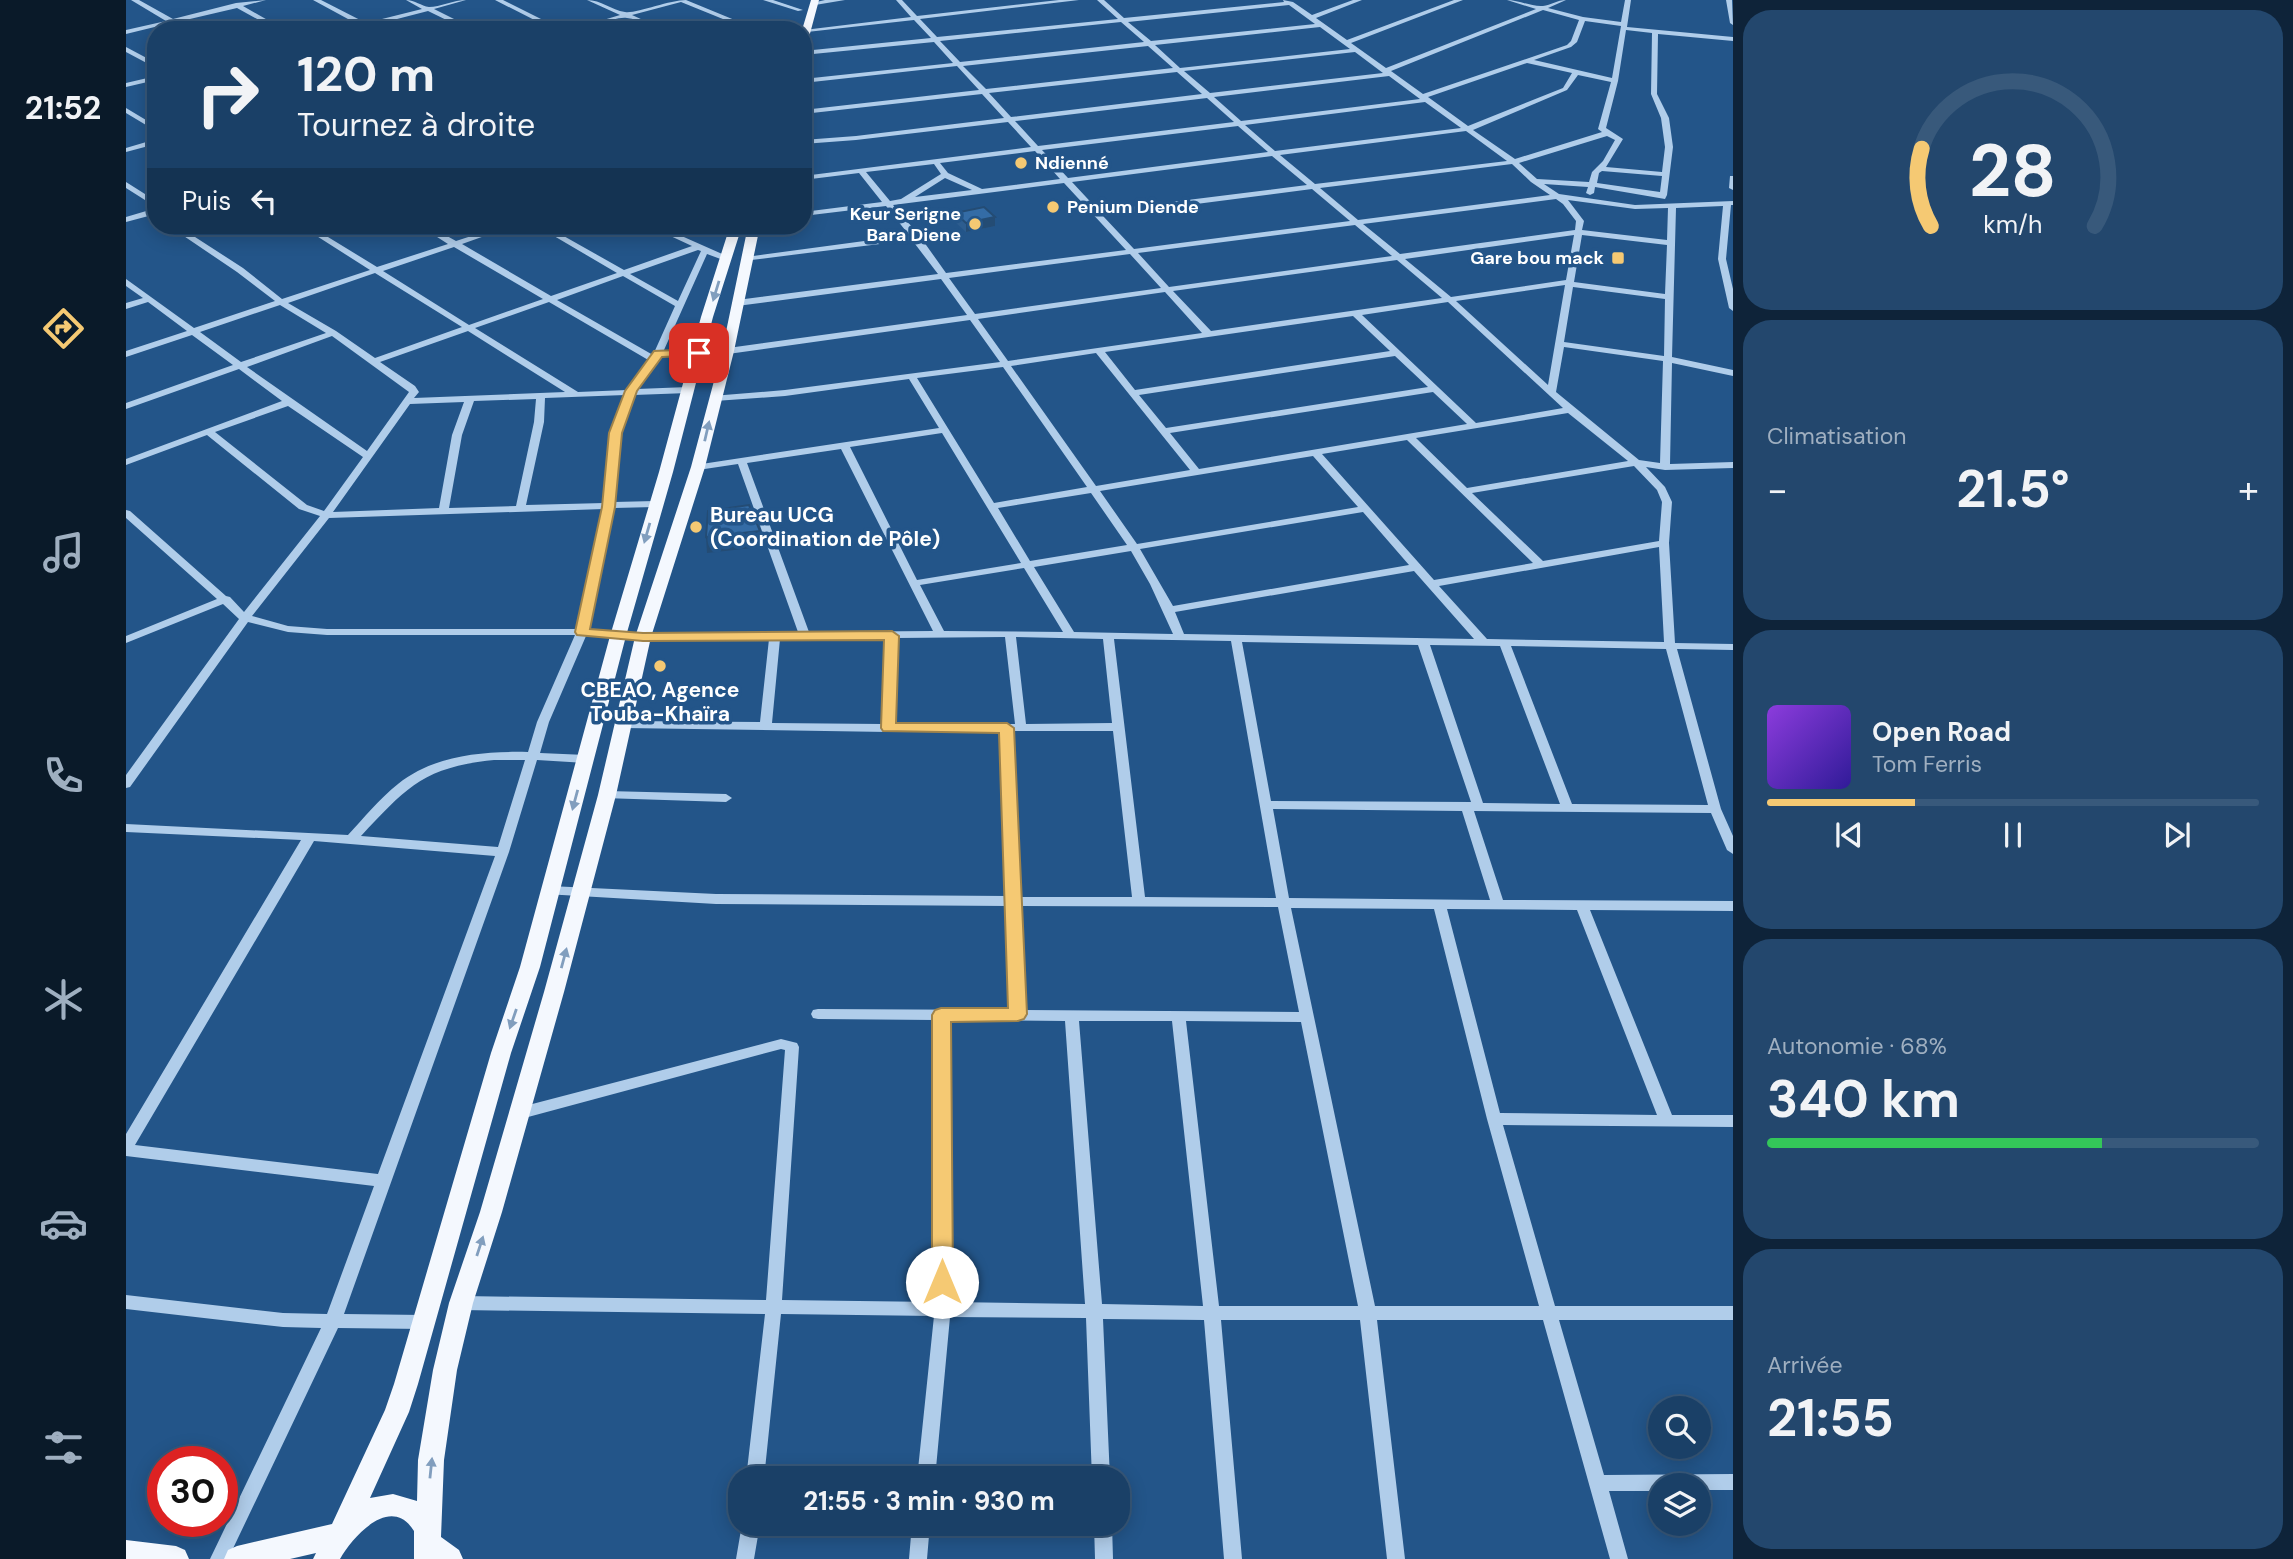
<!DOCTYPE html>
<html lang="fr">
<head>
<meta charset="utf-8">
<style>
	:root { --surface:#1a4067; --page:#23476d; --text:#f1f3f6; --muted:#9fafc0; --line:#38597b; --accent:#f5c973 }
	body { margin:0; font-family:"DM Sans",sans-serif; background:var(--page); color:var(--text); height:100vh; display:flex; flex-direction:column; font-size:26px; white-space:nowrap }
	* { box-sizing:border-box; margin:0 }
	p { font-size:23px; color:var(--muted) }
	.icon { flex:none; width:38px; height:38px; fill:none; stroke:currentColor; stroke-width:2; stroke-linecap:round; stroke-linejoin:round }
	.map { position:relative; flex:1; overflow:hidden }
	.sheet { display:flex; flex-direction:column; gap:10px; padding:10px; background:#0e2339; width:560px }
	.sheet>* { flex:none }
	.banner { position:absolute; left:21px; top:21px; width:665px; height:214px; border-radius:28px; box-shadow:0 4px 18px #0003,0 0 0 2px var(--line); background:#1a4067; color:var(--text); overflow:hidden }
	.controls { position:absolute; left:1522px; top:1396px; display:grid; gap:14px }
	.controls a { display:grid; place-items:center; width:63px; height:63px; border-radius:50%; background:var(--surface); box-shadow:0 4px 18px #0003,0 0 0 2px var(--line); font-size:35px }
	.speed { position:absolute; left:21px; top:1446px; display:flex; gap:14px; font-size:35px; font-weight:700; text-align:center }
	.speed>* { display:grid; place-content:center; width:91px; height:91px; border-radius:50%; background:var(--surface); box-shadow:0 4px 18px #0003,0 0 0 2px var(--line); line-height:1 }
	.speed .limit { border:10px solid #d22; background:#fff; color:#111 }
	.pin { position:absolute; display:grid; place-items:center; width:60px; height:60px; color:#fff; margin:-30px; border-radius:14px; box-shadow:0 4px 10px #0006 }
	.me { position:absolute; width:77px; margin:-38px; rotate:0deg; stroke-linejoin:round; filter:drop-shadow(0 0 5px #0008) }
	.turn { display:flex; align-items:center; gap:24px; height:147px; padding:0 35px; font-size:32px }
	.turn .icon { width:91px; height:91px; stroke-width:2.5 }
	.turn b { display:block; font-size:49px; line-height:60px }
	.then { display:flex; align-items:center; height:66px; padding:0 35px; background:#0003; gap:14px; font-size:26px }
	.big { font-size:52px; font-weight:700; line-height:1.1 }
	.sheet .card { flex:1; display:flex; flex-direction:column; justify-content:center; gap:10px; min-width:0; padding:0 24px; border-radius:28px; background:var(--page) }
	.sheet .dial { align-items:center; gap:0 }
	.dial svg { height:182px; overflow:visible; fill:none; stroke:var(--line); stroke-width:7; stroke-linecap:round; text-anchor:middle }
	.dial text { fill:var(--text); stroke:none }
	.song { display:flex; align-items:center; gap:21px }
	.cover { width:84px; height:84px; border-radius:10px; background:linear-gradient(135deg,hsl(270 70% 55%),hsl(250 70% 35%)) }
	.played { height:7px; border-radius:4px; background:linear-gradient(90deg,var(--accent) 30%,var(--line) 30%) }
	.keys { display:flex; justify-content:space-around; direction:ltr }
	.heat { display:flex; justify-content:space-between; align-items:center; font-size:38px; direction:ltr }
	.charge { height:10px; border-radius:5px; background:linear-gradient(90deg,#34c759 68%,var(--line) 0) }
	.trip { position:absolute; left:602px; top:1466px; width:402px; height:70px; border-radius:28px; background:var(--surface); box-shadow:0 4px 18px #0003,0 0 0 2px var(--line); font-weight:700; line-height:70px; text-align:center }
	main { display:flex; flex:1; min-height:0 }
	.tabs { display:flex; flex-direction:column; width:126px; justify-content:space-around; align-items:center; background:#0a1a29; color:var(--muted) }
	.tabs .icon { width:49px; height:49px }
	.tabs .selected { color:var(--accent) }
	.tabs b { font-size:32px; color:var(--text) }
	.map>svg:first-child { display:block }
	.lines { fill:none; stroke-linecap:round; stroke-linejoin:round }
	.minor { fill:#b0cdea; fill-rule:evenodd }
	.major { fill:#f4f8fe; fill-rule:evenodd }
	.wall { fill:#2d5d8f }
	.shaded-wall { fill:#244c74 }
	.building { fill:#346ca6; stroke:#244c74; stroke-width:2 }
	.oneway { fill:#819ebe }
	.route { fill:#f5c973; stroke:#9f834b; stroke-width:2 }
	.poi-dot { fill:#f5c973; stroke:#235589; stroke-width:2.5 }
	.labels { text-anchor:middle; dominant-baseline:central; stroke-width:7; stroke-linejoin:round; paint-order:stroke }
	.far-poi-label { font-size:18px; font-weight:bold; fill:#fff; stroke:#235589; text-anchor:start }
	.poi-label { font-size:21px; font-weight:bold; fill:#fff; stroke:#235589; text-anchor:start }
</style>
</head>
<body>
<main>
<nav class="tabs">
<b>21:52</b>
<svg class="icon selected" aria-label="directions" viewBox="0 0 24 24"><path d="M12 3l9 9-9 9-9-9zM9 14v-3h6M13 9l2 2-2 2"/></svg>
<svg class="icon" aria-label="music" viewBox="0 0 24 24"><path d="M9 18V5l10-2v13"/><circle cx="6" cy="18" r="3"/><circle cx="16" cy="16" r="3"/></svg>
<svg class="icon" aria-label="phone" viewBox="0 0 24 24"><path d="M5 4h4l2 5-3 2q2 4 5 5l2-3 5 2v4C11 20 4 13 5 4z"/></svg>
<svg class="icon" aria-label="climate" viewBox="0 0 24 24"><path d="M12 3v18M4 7l16 10M4 17L20 7"/></svg>
<svg class="icon" aria-label="car" viewBox="0 0 24 24"><path d="M5 17H2v-5l4-1 3-4h7l3 4 3 1v5h-3M9 17h6M6 11h13"/><circle cx="7" cy="17" r="2"/><circle cx="17" cy="17" r="2"/></svg>
<svg class="icon" aria-label="filters" viewBox="0 0 24 24"><path d="M4 7h16M4 17h16"/><circle cx="9" cy="7" r="2"/><circle cx="15" cy="17" r="2"/></svg>
</nav>
<div class="map">
<svg width="1607" height="1559" viewBox="0 0 1607 1559">
	<rect width="100%" height="100%" fill="#235589"/>
	<g class="lines">
		<path class="minor" d="M5,0H13L47,19L110,3L140,0L117,6L159,30H151L111,8L51,22L64,30H56L45,23L0,34V30L40,21Z
			M187,0H195L240,23L296,9L280,0C289,0 295,6 303,7C314,7 328,0 340,0L308,9L350,30H341L302,11L244,26L242,29L238,28L218,30L233,25Z
			M369,0H377L437,30H428Z
			M461,0C475,0 485,10 499,12C510,14 543,0 560,0L633,30H624L555,2L506,15L539,30C525,30 514,19 501,18C488,16 462,30 444,30L494,15Z
			M637,0H647L677,10L672,11Z
			M699,0H719L689,5L686,3Z
			M770,0H776L791,16L933,0H953L794,19L811,37L992,19L971,0H978L998,18L1158,2L1157,0L1167,2L1186,15L1227,0H1236L1190,18L1221,40L1328,0H1337L1225,43L1260,68L1410,9L1381,0C1392,0 1406,7 1417,6C1425,5 1431,0 1440,0L1422,8L1457,17L1495,22L1499,0H1505L1501,27L1607,37V41L1532,34L1531,94L1543,118L1547,147L1541,195L1539,199L1469,187L1468,193L1464,195L1460,193L1462,187L1418,184L1433,194L1509,205L1607,201V205H1605L1600,259L1607,289V311L1603,308L1592,259L1597,206L1550,208L1546,357L1607,370V376L1546,363L1544,464L1607,462V468L1539,470L1520,467L1539,487L1546,502L1543,543L1549,643L1607,644V650L1551,649L1595,809L1607,836V854L1601,850L1585,813L1348,811L1377,900L1607,901V911L1464,910L1546,1115H1607V1127L1377,1125L1429,1306H1607V1320H1433L1478,1475L1607,1474V1490H1573V1486H1535V1491H1483L1502,1559H1484L1417,1320H1251L1279,1559H1261L1234,1320H1095L1116,1559H1098L1078,1320L977,1319L984,1479H966L960,1318L824,1317L809,1479H791L808,1316L655,1314L638,1479H620L639,1314L335,1310L329,1308L327,1303L329,1298L335,1296L640,1300L659,1050L655,1049L391,1120L386,1118L384,1114L386,1110L391,1108L655,1039L671,1043L673,1047L656,1300L809,1302L808,1020L692,1019L687,1018L685,1014L687,1010L692,1009L885,1010L881,906L590,904L419,894L417,891L419,888L424,886L590,894L881,896L875,731L762,732L498,728L494,727L492,724L494,721L634,722L643,639L517,640L460,636L423,722L414,753L460,755L466,759L460,763L411,760L383,852L218,1314L298,1315L304,1317L306,1322L304,1327L298,1329L212,1328L102,1559H84L195,1328L157,1327L0,1309V1295L157,1313L201,1314L248,1186L0,1156V1134L175,840L0,832V824L222,835C238,818 253,799 272,784C308,755 357,751 402,752L411,722L449,635H201L162,632L122,622L4,787L0,788V775L113,619L97,604L0,643V636L91,599L0,518V510L4,511L100,596L104,597L118,612L194,516L173,509L81,435L0,465V459L156,401L113,369L0,409V403L107,365L66,335L0,357V351L61,331L22,302L0,309V303L17,298L0,286V279L68,328L149,301L111,272L43,226H52L117,268L156,299L244,270L175,226H184L251,267L322,244L294,226H303L330,241L376,226H387L336,244L425,296L491,273L411,226H420L498,270L566,246L523,226H533L603,257L604,259L600,261L581,254L538,350H573L576,351V355L535,356L511,389L562,387L567,390L562,393L508,395L494,433L488,502L529,501L534,504L529,507L488,508L462,629L517,634L672,632L612,464L572,470L567,467L569,465L813,428L783,379L659,396L589,401L586,400V396L659,390L874,362L844,320L602,354L598,351L602,348L841,315L815,279L611,306L607,303L611,300L812,274L786,240L617,261L616,259L620,257L783,235L760,206L677,216V212L756,202L733,173L677,180V176L905,147L882,122L730,140L677,144V140L730,136L878,118L856,94L677,114V110L853,90L831,66L677,83V79L827,63L808,42L677,55V51L805,38L788,20L681,32L678,30L785,17ZM1163,5L1189,24L1025,41L1002,22ZM1417,10L1453,20L1445,41L1441,45L1297,94L1265,71ZM1459,21L1495,26L1486,78L1408,60L1445,47L1451,42ZM995,22L1018,42L834,62L814,41ZM1194,27L1224,49L1054,68L1029,45ZM1500,30L1526,33L1525,94L1535,118L1539,147L1536,172L1480,167L1497,139L1480,128L1492,81ZM1022,46L1047,68L860,89L837,66ZM1229,52L1257,73L1084,93L1058,71ZM1401,63L1446,73L1437,88L1342,126L1302,97ZM1051,72L1076,94L885,117L863,93ZM1452,75L1485,82L1472,129L1476,132L1389,159L1347,130L1441,90ZM1263,76L1294,99L1115,121L1088,97ZM1081,98L1108,122L912,146L889,121ZM1299,102L1335,128L1149,151L1119,125ZM1112,126L1142,152L942,178L916,150ZM1340,131L1381,161L1189,184L1154,155ZM1481,136L1489,140L1477,161L1466,172L1463,182L1411,179L1393,163ZM909,151L934,179L856,189L822,173L814,163ZM1146,156L1181,185L973,211L946,182ZM808,164L815,174L775,199L764,201L740,172ZM1386,164L1405,182L1424,195L1232,220L1194,188ZM1476,171L1536,176L1534,192L1471,183L1473,173ZM819,178L846,190L789,197ZM938,183L1000,250L820,273L793,235L767,205ZM1186,189L1224,221L1008,249L977,216ZM1430,199L1437,204L1450,221L1449,230L1274,254L1237,224ZM1442,200L1509,209L1542,208L1541,240L1456,230L1458,221ZM1229,225L1266,256L1043,287L1012,253ZM1448,235L1440,280L1325,297L1279,259ZM1456,235L1541,245L1539,294L1448,282ZM328,247L417,299L343,325L257,271ZM572,250L575,251L552,301L504,274ZM1004,254L1035,288L849,314L823,278ZM1271,260L1316,298L1085,331L1047,291ZM249,273L336,327L249,358L210,331L162,303ZM497,276L549,306L527,355L431,300ZM1439,285L1422,385L1330,301ZM1447,287L1539,299L1538,356L1438,342ZM1039,292L1076,333L882,361L852,319ZM423,302L524,361L501,390L452,392L349,328ZM1322,302L1437,408L1350,423L1236,315ZM154,305L200,333L115,362L74,332ZM1227,316L1264,351L1009,390L979,352ZM342,331L439,392L288,398L293,392L289,386L254,362ZM206,336L283,392L241,451L121,367ZM1438,347L1537,361L1534,463L1513,460L1430,392ZM970,353L1064,470L970,486L885,366ZM1269,356L1302,387L1040,428L1013,395ZM877,367L961,487L868,503L791,378ZM1307,392L1341,424L1073,469L1044,433ZM499,395L484,433L478,503L400,505L418,422L419,398ZM410,399L408,422L390,506L323,508L336,435L348,401ZM338,402L326,435L313,508L207,512L284,404ZM162,406L237,457L198,511L181,505L89,432ZM1442,413L1502,461L1341,488L1290,438ZM816,433L895,563L791,580L724,447ZM1281,440L1407,563L1308,580L1196,454ZM715,449L807,631L683,632L621,463ZM1187,456L1232,507L1011,544L974,491ZM1508,466L1531,490L1536,502L1533,541L1417,561L1346,493ZM965,493L1001,545L904,561L872,508ZM478,509L451,629H201L162,626L126,616L203,518ZM1237,512L1283,565L1047,606L1014,549ZM1533,547L1538,642L1361,639L1313,586ZM1005,551L1024,584L1047,634L948,632L908,567ZM898,568L937,632L818,631L794,585ZM1288,571L1348,639L1058,634L1049,612ZM879,637L889,724H768L771,638ZM890,637L977,639L986,723L900,724ZM760,638L756,724L646,723L654,639ZM988,639L1105,641L1150,898L1019,897ZM1116,642L1292,645L1345,802L1145,801ZM1304,645L1374,646L1434,804L1357,803ZM1385,646L1540,649L1582,805L1446,804ZM887,731H987L1006,897H894ZM368,760H399L372,847L235,836C281,787 298,767 368,760ZM1147,809L1336,811L1364,900L1163,898ZM188,841L369,856L252,1174L9,1145ZM894,906L1152,907L1173,1012L899,1010ZM1165,908L1308,909L1361,1119L1413,1306H1249ZM1321,909L1451,910L1531,1115L1374,1113ZM822,1020L939,1021L959,1304L825,1302ZM953,1021H1046L1077,1306L976,1304ZM1060,1021L1175,1022L1232,1306H1093Z
			M1600,0H1606L1607,25L1604,23Z
			M0,47L30,63V68L0,52Z
			M30,76V80L0,87V83Z
			M0,108L30,126V131L0,113Z
			M27,140H30V144L0,152V148Z
			M1604,176H1607V190L1603,188Z
			M0,182L30,201V207L0,188Z
			M27,209H30V214L0,222V217Z
			M481,791L600,794L606,798L600,802L477,798L475,795Z
			M616,1524H634L628,1559H610Z
			M786,1524H804L801,1559H783Z
			M968,1524H986L987,1559H969Z"/>
		<path class="major" d="M685,0H693L682,41L677,44L676,30Z
			M604,226H616L587,317L547,472L500,636L414,967L385,1053L292,1384L283,1412L244,1498L267,1494L291,1501L292,1460L307,1370L323,1303L354,1212L418,992L472,795L509,637L565,467L596,351L622,226H634L608,351L579,467L525,637L490,795L438,992L376,1212L347,1303L331,1370L318,1460L315,1537L333,1550L337,1559H288V1531C265,1494 227,1536 214,1559H187L190,1553L164,1559H98L102,1550L111,1546L206,1524L259,1410L268,1384L365,1053L394,967L484,636L533,472L575,317Z
			M0,1540L50,1546L59,1550L63,1559H0Z"/>
	</g>
	<path class="wall" d="M829,213L869,226L840,232L829,222Z"/>
	<path class="shaded-wall" d="M869,217V226L840,232V223Z
		M634,531L635,547L581,553L580,537Z"/>
	<path class="building" d="M858,207L869,217L840,223L829,213Z
		M623,505L634,531L580,537L582,511Z"/>
	<defs><path id="oneway-solid" d="M-6-.8H1V-3.2L6.5 0L1 3.2V.8H-6Z" transform="scale(1.75)"/></defs>
	<g class="oneway">
		<use href="#oneway-solid" transform="translate(590 291) rotate(107)"/>
		<use href="#oneway-solid" transform="translate(581 431) rotate(-77)"/>
		<use href="#oneway-solid" transform="translate(521 533) rotate(106)"/>
		<use href="#oneway-solid" transform="translate(449 800) rotate(105)"/>
		<use href="#oneway-solid" transform="translate(438 958) rotate(-75)"/>
		<use href="#oneway-solid" transform="translate(387 1019) rotate(109)"/>
		<use href="#oneway-solid" transform="translate(354 1246) rotate(-72)"/>
		<use href="#oneway-solid" transform="translate(305 1468) rotate(-84)"/>
	</g>
	<path class="route" d="M573,349L579,353L577,355L536,357L511,391L496,433L489,507L464,629L517,633L766,631L773,636L770,723H881L888,728L901,1014L898,1019L892,1021L825,1022L827,1282L824,1289L816,1291L809,1289L806,1282V1015L809,1010L815,1008H882L873,733L757,731L755,728L758,640L517,641L451,635L449,632L476,507L483,433L499,391L528,351Z"/>
	<g class="poi-dot">
		<circle cx="895" cy="163" r="7"/>
		<circle cx="927" cy="207" r="7"/>
		<circle cx="849" cy="224" r="7"/>
		<rect x="1485" y="251" width="14" height="14" rx="3.5"/>
		<circle cx="570" cy="527" r="7"/>
		<circle cx="534" cy="666" r="7"/>
	</g>
	<g class="labels">
		<g class="far-poi-label">
			<text x="909" y="163">Ndienné</text>
			<text x="941" y="207">Penium Diende</text>
			<text x="835" y="214" text-anchor="end">Keur Serigne<tspan x="835" dy="21">Bara Diene</tspan></text>
			<text x="1478" y="258" text-anchor="end">Gare bou mack</text>
		</g>
		<g class="poi-label">
			<text x="584" y="515">Bureau UCG<tspan x="584" dy="24">(Coordination de Pôle)</tspan></text>
			<text x="534" y="690" text-anchor="middle">CBEAO, Agence<tspan x="534" dy="24">Touba-Khaïra</tspan></text>
		</g>
	</g>
</svg>
<div class="controls">
<a><svg class="icon" aria-label="search" viewBox="0 0 24 24"><circle cx="10" cy="10" r="6"/><path d="M15 15l6 6"/></svg></a>
<a><svg class="icon" aria-label="layers" viewBox="0 0 24 24"><path d="M12 4l9 5-9 5-9-5zM3 14l9 5 9-5"/></svg></a>
</div>
<div class="speed"><div class="limit">30</div></div>
<div class="pin" style="left:573px;top:353px;background:#d93025"><svg class="icon" aria-label="arrive" viewBox="0 0 24 24"><path d="M6 21V4h12l-3 4 3 4H6"/></svg></div>
<svg class="me" style="left:816px;top:1282px" viewBox="-20 -20 40 40"><circle r="19" fill="#fff"/><path d="M0-13L10 11 0 6-10 11z" fill="#f5c973"/></svg>
<div class="trip">21:55 · 3 min · 930 m</div>
<div class="banner">
<div class="turn"><svg class="icon" aria-label="right" viewBox="0 0 24 24"><path d="M7 20v-9h11M14 6l5 5-5 5"/></svg><div><b>120 m</b>Tournez à droite</div></div>
<div class="then">Puis<svg class="icon" aria-label="left" viewBox="0 0 24 24"><path d="M17 20v-9H6M10 6l-5 5 5 5"/></svg></div>
</div>
</div>
<section class="sheet">
<div class="card dial"><svg viewBox="0 0 100 80">
<path d="M14 69A42 42 0 1 1 86 69"/>
<path d="M14 69A42 42 0 0 1 10 35" stroke="#f5c973"/>
<text x="50" y="56" font-size="32" font-weight="700">28</text>
<text x="50" y="72" font-size="11">km/h</text>
</svg></div>
<div class="card"><p>Climatisation</p>
<div class="heat"><a>−</a><b class="big">21.5°</b><a>+</a></div>
</div>
<div class="card">
<div class="song"><i class="cover"></i><div><b>Open Road</b><p>Tom Ferris</p></div></div>
<div class="played"></div>
<div class="keys"><svg class="icon" aria-label="previous" viewBox="0 0 24 24"><path d="M18 5L8 12l10 7zM5 5v14"/></svg><svg class="icon" aria-label="pause" viewBox="0 0 24 24"><path d="M8 5v14M16 5v14"/></svg><svg class="icon" aria-label="next" viewBox="0 0 24 24"><path d="M6 5l10 7-10 7zM19 5v14"/></svg></div>
</div>
<div class="card"><p>Autonomie · 68%</p><b class="big">340 km</b><div class="charge"></div></div>
<div class="card"><p>Arrivée</p><b class="big">21:55</b></div>
</section>
</main>
</body>
</html>
